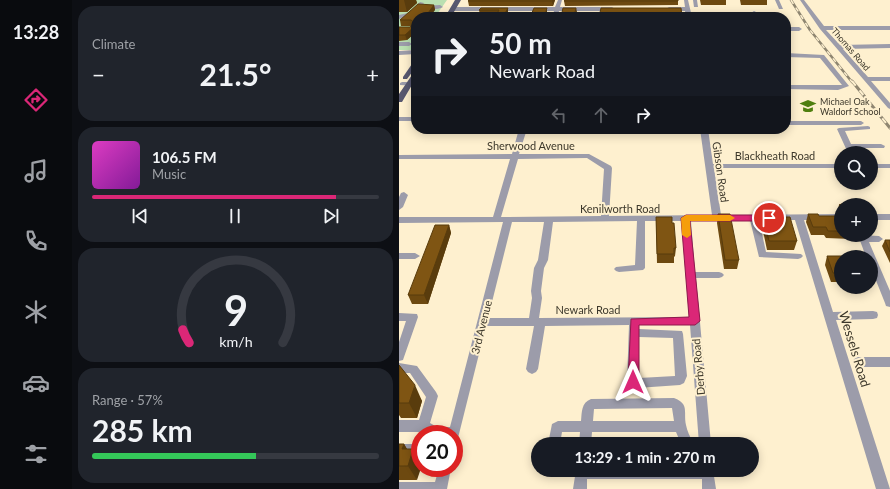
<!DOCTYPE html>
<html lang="en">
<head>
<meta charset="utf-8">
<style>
	:root { --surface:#171b24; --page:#20242c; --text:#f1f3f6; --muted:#9ea1a6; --line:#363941; --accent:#db2777 }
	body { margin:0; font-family:Lato,sans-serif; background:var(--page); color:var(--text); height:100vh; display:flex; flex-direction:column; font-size:15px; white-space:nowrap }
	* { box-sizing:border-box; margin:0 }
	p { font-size:13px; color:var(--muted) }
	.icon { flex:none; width:22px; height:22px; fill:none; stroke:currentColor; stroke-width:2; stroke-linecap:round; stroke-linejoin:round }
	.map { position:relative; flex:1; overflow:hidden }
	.details { display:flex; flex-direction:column; gap:6px; padding:6px; background:#0d0f14; width:327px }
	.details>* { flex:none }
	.top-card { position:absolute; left:12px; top:12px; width:380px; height:122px; border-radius:16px; box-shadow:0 2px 10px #0003; background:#171b24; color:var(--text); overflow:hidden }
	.controls { position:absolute; left:435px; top:146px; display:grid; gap:8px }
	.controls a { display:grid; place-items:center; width:44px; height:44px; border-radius:50%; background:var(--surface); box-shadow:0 2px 10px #0003; font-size:20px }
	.speed { position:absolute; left:12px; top:425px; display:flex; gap:8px; font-size:20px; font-weight:700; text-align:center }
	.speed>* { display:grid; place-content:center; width:52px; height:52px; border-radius:50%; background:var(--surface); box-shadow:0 2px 10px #0003; line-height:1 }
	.speed .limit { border:6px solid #d22; background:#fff; color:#111 }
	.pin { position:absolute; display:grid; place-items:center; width:34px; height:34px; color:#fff; margin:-17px; border:2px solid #fff; border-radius:50%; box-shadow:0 1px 4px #0007 }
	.me { position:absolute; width:44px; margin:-22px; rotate:0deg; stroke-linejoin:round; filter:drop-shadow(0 0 3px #0008) }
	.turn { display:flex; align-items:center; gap:14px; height:84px; padding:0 12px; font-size:18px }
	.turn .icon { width:52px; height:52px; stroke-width:2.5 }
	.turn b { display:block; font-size:28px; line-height:34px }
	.lanes { display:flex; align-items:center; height:38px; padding:0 12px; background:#0003; justify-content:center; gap:20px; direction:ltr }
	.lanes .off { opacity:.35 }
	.big { font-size:30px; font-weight:700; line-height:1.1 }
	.details .card { flex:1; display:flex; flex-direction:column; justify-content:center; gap:6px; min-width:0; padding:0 14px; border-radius:16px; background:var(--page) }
	.details .dial { align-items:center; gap:0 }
	.dial svg { height:104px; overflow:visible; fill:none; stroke:var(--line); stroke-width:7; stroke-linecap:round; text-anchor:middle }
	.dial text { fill:var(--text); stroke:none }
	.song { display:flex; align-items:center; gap:12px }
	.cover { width:48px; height:48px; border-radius:6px; background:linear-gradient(135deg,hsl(310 70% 55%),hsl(290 70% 35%)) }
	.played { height:4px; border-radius:2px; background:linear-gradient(90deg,var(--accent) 85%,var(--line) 85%) }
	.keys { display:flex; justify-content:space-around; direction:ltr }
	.heat { display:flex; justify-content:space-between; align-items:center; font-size:22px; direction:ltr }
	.charge { height:6px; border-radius:3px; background:linear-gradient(90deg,#34c759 57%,var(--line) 0) }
	.trip { position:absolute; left:132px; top:437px; width:228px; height:40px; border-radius:20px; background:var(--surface); box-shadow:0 2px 10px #0003; font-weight:700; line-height:40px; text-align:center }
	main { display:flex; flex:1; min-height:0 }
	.tabs { display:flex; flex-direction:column; width:72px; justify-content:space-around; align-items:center; background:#090b0e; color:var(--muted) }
	.tabs .icon { width:28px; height:28px }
	.tabs .current { color:var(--accent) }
	.tabs b { font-size:18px; color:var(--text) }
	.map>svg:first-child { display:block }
	.green { fill:#bae0b1 }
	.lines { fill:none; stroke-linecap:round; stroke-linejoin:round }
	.minor { fill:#9c9caa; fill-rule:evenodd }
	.major { fill:#58586f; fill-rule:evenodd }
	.rail-far1-casing { stroke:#8f8671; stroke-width:2.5 }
	.rail-casing { stroke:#8f8671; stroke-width:3 }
	.rail-far1 { stroke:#fef0cf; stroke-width:1.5; stroke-dasharray:4.5; stroke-linecap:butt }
	.rail { stroke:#fef0cf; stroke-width:2; stroke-dasharray:6; stroke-linecap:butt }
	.wall { fill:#6d4910 }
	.shaded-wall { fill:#593c0d }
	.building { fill:#7f5513; stroke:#593c0d }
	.route { fill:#db2777; stroke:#8e194d }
	.slow { fill:#f59e0b }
	.labels { text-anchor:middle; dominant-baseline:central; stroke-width:4; stroke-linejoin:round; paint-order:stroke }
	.far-street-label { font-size:9px; fill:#3d382b; stroke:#fef0cf }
	.far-poi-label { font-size:9px; fill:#3d382b; stroke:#fef0cf; text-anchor:start }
	.street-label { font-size:11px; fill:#3d382b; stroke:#fef0cf }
	.near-street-label { font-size:13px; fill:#3d382b; stroke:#fef0cf }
</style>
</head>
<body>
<main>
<nav class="tabs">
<b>13:28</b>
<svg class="icon current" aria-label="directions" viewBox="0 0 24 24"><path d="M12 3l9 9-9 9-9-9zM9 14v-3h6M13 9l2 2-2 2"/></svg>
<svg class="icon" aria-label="music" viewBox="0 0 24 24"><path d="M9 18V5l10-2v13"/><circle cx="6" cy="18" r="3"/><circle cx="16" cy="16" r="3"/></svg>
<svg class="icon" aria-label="phone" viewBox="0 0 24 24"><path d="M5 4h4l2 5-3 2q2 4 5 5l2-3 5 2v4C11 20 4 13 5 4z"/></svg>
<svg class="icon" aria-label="climate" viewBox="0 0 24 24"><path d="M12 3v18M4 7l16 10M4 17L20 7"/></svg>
<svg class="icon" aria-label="car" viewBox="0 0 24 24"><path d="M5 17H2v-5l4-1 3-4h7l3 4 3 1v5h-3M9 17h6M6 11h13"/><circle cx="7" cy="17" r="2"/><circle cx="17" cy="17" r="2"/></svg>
<svg class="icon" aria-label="filters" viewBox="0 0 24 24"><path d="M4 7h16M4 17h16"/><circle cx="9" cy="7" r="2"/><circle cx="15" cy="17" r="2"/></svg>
</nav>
<section class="details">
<div class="card"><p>Climate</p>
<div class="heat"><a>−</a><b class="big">21.5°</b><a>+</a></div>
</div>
<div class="card">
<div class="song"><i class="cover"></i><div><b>106.5 FM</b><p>Music</p></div></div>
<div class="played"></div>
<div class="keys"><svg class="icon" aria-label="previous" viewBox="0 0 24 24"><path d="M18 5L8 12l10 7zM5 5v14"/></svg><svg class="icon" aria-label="pause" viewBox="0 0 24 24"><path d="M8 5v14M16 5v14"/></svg><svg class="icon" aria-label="next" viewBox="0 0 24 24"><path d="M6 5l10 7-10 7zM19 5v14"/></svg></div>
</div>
<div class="card dial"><svg viewBox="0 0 100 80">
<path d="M14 69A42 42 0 1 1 86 69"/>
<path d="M14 69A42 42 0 0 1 9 59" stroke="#db2777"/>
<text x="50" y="56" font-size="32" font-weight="700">9</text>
<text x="50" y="72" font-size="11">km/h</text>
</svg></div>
<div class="card"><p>Range · 57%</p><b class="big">285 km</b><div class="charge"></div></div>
</section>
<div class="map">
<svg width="491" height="489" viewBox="0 0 491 489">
	<rect width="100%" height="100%" fill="#fef0cf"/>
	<path class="green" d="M0,0H48L36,17H17V45L14,50H0Z"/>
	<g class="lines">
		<path class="minor" d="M159,0H163L161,7H213L216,9L213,11H160L159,17H153L155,11H54L51,9L54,7H156Z
			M285,0H289L293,17H287L286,11H270L267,9L270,7H286Z
			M294,0H298L299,7H295Z
			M376,0H380L384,9H380Z
			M401,0H405L425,26H491V30H427L441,45L491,44V48L444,49L469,77H491V81H472L491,103V109L489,108L421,29Z
			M21,2L25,3L23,6L41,5L44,7C39,10 26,10 22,7L13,15L0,19V15L9,13Z
			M355,11L357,12L360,17H354L352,13Z
			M387,27H400L403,29L400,31H387Z
			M0,42H10L13,44L10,46H0Z
			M17,50V54L0,55V51Z
			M387,53L425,55L450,86L439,90L387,89V85H443L421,58L387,57Z
			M3,82H17V86L1,85V83Z
			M0,117H17V121H0Z
			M387,121H462L465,123L462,125H387Z
			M469,126L471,127V129L446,131L452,144H482L486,146L485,148H454L457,153H449L438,129L440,128Z
			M120,129H128L120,154H190L212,166L213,168L210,216L313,215L301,129H309L314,164H442V168H315L322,215L442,214V220H405L434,312L474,311L478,312L479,315L478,318L474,319L437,320L491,489H477L396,220H360L367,252L402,254L404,256L402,258L399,259L360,257L351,220L292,221L296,272H320L323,273L325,275L323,277L320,278H297L312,444H300L291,325H240V329L283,331L284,334L288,376L285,383L281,385L238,388L230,384L228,381L230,325L146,326L139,369L137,372L133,374L129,372L127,369L135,326H87L59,438L55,440V434H27L23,432H0V420H20L27,397L11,373H0V363L18,366L37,392L39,396L31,423L38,427H51L104,222L0,223V217H94L111,159H0V155L113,154ZM188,158L205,169L202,216L102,217L119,159ZM238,221L236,265L217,267L215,269L217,271L220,272L244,270L246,268V221H283L290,317L140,318L143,298L142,291L145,268L149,260L154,222ZM113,222H145L139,260L135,268L132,291L133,298L130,318H89ZM240,337L274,338L276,376L240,378Z
			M472,164H491V168H472Z
			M5,192L9,195L4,207L0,210V197L2,193Z
			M472,214H491V220H472Z
			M459,235L480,236L484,239L480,242H470L491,291V307L487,306L486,303L472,268V257H467Z
			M0,253H16L21,256L16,259H0Z
			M0,313L18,314L19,317L5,357L4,360L0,361V342L7,321H0Z
			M459,357H491V367H459L455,365L454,362L455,359Z
			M275,398C291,404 284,412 287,425C288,431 291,436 293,441L292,444H278L280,439L277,432H193L192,444H180L181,432H163L161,444H149L153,424L159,421H182C183,412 182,403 192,399ZM273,408L275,421H194L195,409Z
			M0,444H21V456H0Z
			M40,468H52L48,489H0V482H36Z
			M177,470H314L317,489H303V479H188V489H174Z"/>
		<path class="major" d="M56,0H62L52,17H46Z
			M17,60V67L8,79H4V77L15,61Z
			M17,71V78L3,102H0V94L15,72Z"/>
		<defs>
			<path id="rail-far1" d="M392,0L411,30L453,82"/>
			<path id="rail" d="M453,81L491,128"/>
		</defs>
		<use href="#rail-far1" class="rail-far1-casing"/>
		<use href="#rail" class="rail-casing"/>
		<use href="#rail-far1" class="rail-far1"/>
		<use href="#rail" class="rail"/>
	</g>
	<path class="wall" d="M0,0H17L18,3L8,12H0Z
		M70,0H156L154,6H70L69,1Z
		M301,0H327V5H302Z
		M341,0H368V5H342Z
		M165,1H279V5L166,6Z
		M35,5L36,10L17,17V32L8,40L0,41V27H11L13,26H2L1,20Z
		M109,8V12L107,17H96L97,15H81L80,10Z
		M282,8L283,17H200Z
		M440,205H442V214L438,213Z
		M319,214L340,260L338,269H325L318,223Z
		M409,214L420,216H442V215V235H454L453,239L427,238L425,235H412L407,222Z
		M257,217L273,223L277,248L276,256L275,257V263H258Z
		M364,217L398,241L395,250H368L363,226Z
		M50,225L52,233L29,304H13L9,295Z
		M486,240H491V263L483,246Z
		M428,256L442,257V282H432L426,265Z
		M0,365L23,401L18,418H2L0,415Z
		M0,444H5L8,449L18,480H0Z"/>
	<path class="shaded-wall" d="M5,0H17L18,3L8,12Z
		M154,0H156L154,6L153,1Z
		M35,5L36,10L31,17H26Z
		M109,8V12L107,17H104Z
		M148,8V12L147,17H145Z
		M177,8L178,12L177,17H175Z
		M16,26L17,32L8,40L6,35Z
		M50,225L52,233L29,304L25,295Z
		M16,385L23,401L18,418L10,403Z
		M5,444L12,456L14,449L21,461V468H22L18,480L9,466L3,449Z"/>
	<path class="building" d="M70,0H154L153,1H69Z
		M166,0H279V1H165Z
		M19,4L35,5L26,17H17V26H16L6,35H0V27H11L15,24L16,23L12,20H1Z
		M82,8H109L104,17H96L100,10H80Z
		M135,8H148L145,17H123L124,15H132Z
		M164,8H177L175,17H162Z
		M202,8H282L283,17H274L273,15H243V17H200Z
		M445,203L446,205H440Z
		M319,214H331L340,260H326Z
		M409,214H419L420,216H442V231H429L427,227H414Z
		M257,217H273V223H275L277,248H275V254H258Z
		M364,217H391L398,241H370Z
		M36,225H50L25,295H9Z
		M486,240H491V252Z
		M428,256H457L458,257H442V273H434Z
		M0,365L16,385L10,403H0Z
		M0,444H5L3,449H14L9,466H0Z"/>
	<path class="route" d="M287,215H370L374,218L370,221H291L301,321L296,325H240V382L239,385L234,386L230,385L229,382L232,319L290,317L282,218Z"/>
	<path class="slow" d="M287,215H331L336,218L331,221H291L292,235L288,238L283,235L282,218Z"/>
	<defs>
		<symbol id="school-bare" viewBox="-9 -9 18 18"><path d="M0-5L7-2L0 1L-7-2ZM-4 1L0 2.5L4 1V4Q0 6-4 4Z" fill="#4f7f0f" stroke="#fef0cf" stroke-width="2.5" paint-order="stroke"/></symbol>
	</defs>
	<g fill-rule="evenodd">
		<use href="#school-bare" x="398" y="95" width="22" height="22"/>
	</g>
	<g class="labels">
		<g class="far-street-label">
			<text transform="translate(452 49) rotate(49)">Thomas Road</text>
		</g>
		<g class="far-poi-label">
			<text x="421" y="101">Michael Oak<tspan x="421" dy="10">Waldorf School</tspan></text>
		</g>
		<g class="street-label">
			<text x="132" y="145">Sherwood Avenue</text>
			<text x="376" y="155">Blackheath Road</text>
			<text transform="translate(322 172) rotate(82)">Gibson Road</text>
			<text x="221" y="208">Kenilworth Road</text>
			<text x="189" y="309">Newark Road</text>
			<text transform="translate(82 327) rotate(-76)">3rd Avenue</text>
			<text transform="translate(299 367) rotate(-95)">Derby Road</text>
		</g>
		<g class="near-street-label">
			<text transform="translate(456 349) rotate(73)">Wessels Road</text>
		</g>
	</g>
</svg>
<div class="controls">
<a><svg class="icon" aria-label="search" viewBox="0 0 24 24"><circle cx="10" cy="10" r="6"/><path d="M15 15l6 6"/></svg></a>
<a>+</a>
<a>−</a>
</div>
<div class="speed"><div class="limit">20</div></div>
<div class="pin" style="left:370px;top:218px;background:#d93025"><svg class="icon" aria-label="arrive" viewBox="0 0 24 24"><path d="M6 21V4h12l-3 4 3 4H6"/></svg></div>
<svg class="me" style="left:234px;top:382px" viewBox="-20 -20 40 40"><path d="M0-17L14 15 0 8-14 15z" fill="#db2777" stroke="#fff" stroke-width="4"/></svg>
<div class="trip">13:29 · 1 min · 270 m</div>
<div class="top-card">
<div class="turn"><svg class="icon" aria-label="right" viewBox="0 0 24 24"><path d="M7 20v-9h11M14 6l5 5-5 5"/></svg><div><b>50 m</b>Newark Road</div></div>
<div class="lanes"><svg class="icon off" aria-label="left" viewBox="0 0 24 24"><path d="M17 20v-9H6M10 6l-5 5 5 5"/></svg><svg class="icon off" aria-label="ahead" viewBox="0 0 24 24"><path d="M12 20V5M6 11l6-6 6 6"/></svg><svg class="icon" aria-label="right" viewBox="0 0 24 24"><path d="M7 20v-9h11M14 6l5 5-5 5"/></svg></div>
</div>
</div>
</main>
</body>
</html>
